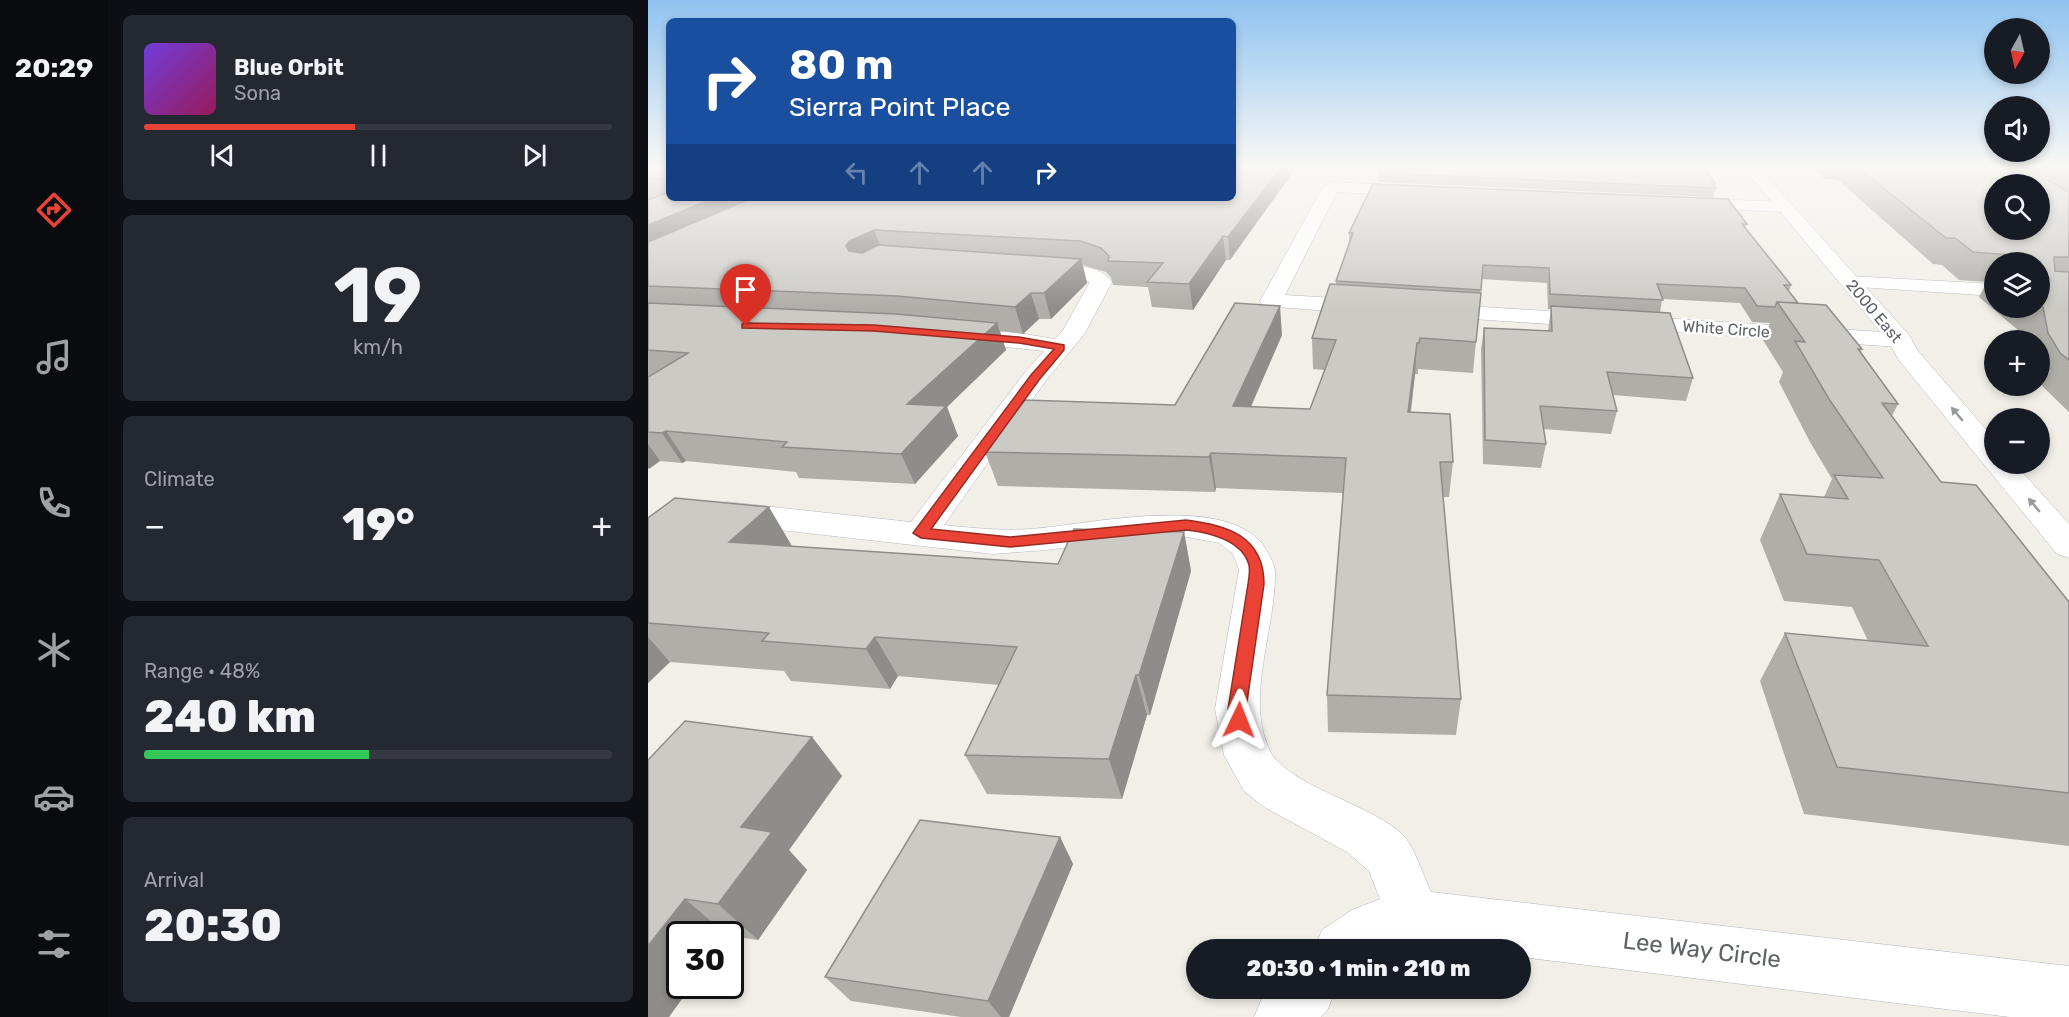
<!DOCTYPE html>
<html lang="en">
<head>
<meta charset="utf-8">
<style>
	:root { --surface:#171b24; --page:#242831; --text:#f1f3f6; --muted:#9ea1a6; --line:#363941; --accent:#ea4335 }
	body { margin:0; font-family:Rubik,sans-serif; background:var(--page); color:var(--text); height:100vh; display:flex; flex-direction:column; font-size:22px; white-space:nowrap }
	* { box-sizing:border-box; margin:0 }
	p { font-size:20px; color:var(--muted) }
	.icon { flex:none; width:33px; height:33px; fill:none; stroke:currentColor; stroke-width:2; stroke-linecap:round; stroke-linejoin:round }
	.map { position:relative; flex:1; overflow:hidden }
	.details { display:flex; flex-direction:column; gap:15px; padding:15px; background:#0d0f14; width:540px }
	.details>* { flex:none }
	.banner { position:absolute; left:18px; top:18px; width:570px; height:183px; border-radius:9px; box-shadow:0 3px 9px #0003; background:#1a4fa0; color:#fff; overflow:hidden }
	.needle { width:39px; rotate:188deg }
	.controls { position:absolute; left:1336px; top:18px; display:grid; gap:12px }
	.controls a { display:grid; place-items:center; width:66px; height:66px; border-radius:50%; background:var(--surface); box-shadow:0 3px 9px #0003; font-size:30px }
	.speed { position:absolute; left:18px; top:921px; display:flex; gap:12px; font-size:30px; font-weight:700; text-align:center }
	.speed>* { display:grid; place-content:center; width:78px; height:78px; border-radius:50%; background:var(--surface); box-shadow:0 3px 9px #0003; line-height:1 }
	.speed .limit { border:3px solid #111; border-radius:9px; background:#fff; color:#111 }
	.pin { position:absolute; display:grid; place-items:center; width:51px; height:51px; color:#fff; margin:-62px -26px; border-radius:50% 50% 50% 0; rotate:-45deg; box-shadow:0 0 6px #0007 }
	.pin .icon { rotate:45deg }
	.me { position:absolute; width:66px; margin:-33px; rotate:2deg; stroke-linejoin:round; filter:drop-shadow(0 0 4px #0008) }
	.turn { display:flex; align-items:center; gap:21px; height:126px; padding:0 24px; font-size:27px }
	.turn .icon { width:78px; height:78px; stroke-width:2.5 }
	.turn b { display:block; font-size:42px; line-height:51px }
	.lanes { display:flex; align-items:center; height:57px; padding:0 24px; background:#0003; justify-content:center; gap:30px; direction:ltr }
	.lanes .off { opacity:.35 }
	.big { font-size:45px; font-weight:800; line-height:1.1 }
	.details .widget { flex:1; display:flex; flex-direction:column; justify-content:center; gap:9px; min-width:0; padding:0 21px; border-radius:9px; background:var(--page) }
	.details .dial { align-items:center; gap:0 }
	.dial b { font-size:78px; line-height:1 }
	.song { display:flex; align-items:center; gap:18px }
	.cover { width:72px; height:72px; border-radius:9px; background:linear-gradient(135deg,hsl(260 70% 55%),hsl(330 70% 35%)) }
	.played { height:6px; border-radius:3px; background:linear-gradient(90deg,var(--accent) 45%,var(--line) 45%) }
	.keys { display:flex; justify-content:space-around; direction:ltr }
	.heat { display:flex; justify-content:space-between; align-items:center; font-size:33px; direction:ltr }
	.charge { height:9px; border-radius:4px; background:linear-gradient(90deg,#34c759 48%,var(--line) 0) }
	.trip { position:absolute; left:538px; top:939px; width:345px; height:60px; border-radius:30px; background:var(--surface); box-shadow:0 3px 9px #0003; font-weight:800; line-height:60px; text-align:center }
	main { display:flex; flex:1; min-height:0 }
	.menu { display:flex; flex-direction:column; width:108px; justify-content:space-around; align-items:center; background:#090b0e; color:var(--muted) }
	.menu .icon { width:42px; height:42px }
	.menu .selected { color:var(--accent) }
	.menu b { font-size:27px; color:var(--text) }
	.map>svg:first-child { display:block }
	.lines { fill:none; stroke-linecap:round; stroke-linejoin:round }
	.minor-casing { stroke:#b5b8bc; stroke-width:1 }
	.tertiary-casing { stroke:#b5b8bc; stroke-width:1 }
	.minor { fill:#fff; fill-rule:evenodd }
	.tertiary { fill:#fff; fill-rule:evenodd }
	.wall { fill:#afaea9; fill-rule:evenodd }
	.shaded-wall { fill:#8f8d8a }
	.building { fill:#cccac5; stroke:#8f8d8a; stroke-width:1.5; fill-rule:evenodd }
	.oneway { fill:#979a9d }
	.route { fill:#ea4335; stroke:#982c22; stroke-width:1.5 }
	.labels { text-anchor:middle; dominant-baseline:central; stroke-width:5; stroke-linejoin:round; paint-order:stroke }
	.far-street-label { font-size:16px; fill:#5f6368; stroke:#fff }
	.near-street-label { font-size:24px; fill:#5f6368; stroke:#fff }
</style>
</head>
<body>
<main>
<nav class="menu">
<b>20:29</b>
<svg class="icon selected" aria-label="directions" viewBox="0 0 24 24"><path d="M12 3l9 9-9 9-9-9zM9 14v-3h6M13 9l2 2-2 2"/></svg>
<svg class="icon" aria-label="music" viewBox="0 0 24 24"><path d="M9 18V5l10-2v13"/><circle cx="6" cy="18" r="3"/><circle cx="16" cy="16" r="3"/></svg>
<svg class="icon" aria-label="phone" viewBox="0 0 24 24"><path d="M5 4h4l2 5-3 2q2 4 5 5l2-3 5 2v4C11 20 4 13 5 4z"/></svg>
<svg class="icon" aria-label="climate" viewBox="0 0 24 24"><path d="M12 3v18M4 7l16 10M4 17L20 7"/></svg>
<svg class="icon" aria-label="car" viewBox="0 0 24 24"><path d="M5 17H2v-5l4-1 3-4h7l3 4 3 1v5h-3M9 17h6M6 11h13"/><circle cx="7" cy="17" r="2"/><circle cx="17" cy="17" r="2"/></svg>
<svg class="icon" aria-label="filters" viewBox="0 0 24 24"><path d="M4 7h16M4 17h16"/><circle cx="9" cy="7" r="2"/><circle cx="15" cy="17" r="2"/></svg>
</nav>
<section class="details">
<div class="widget">
<div class="song"><i class="cover"></i><div><b>Blue Orbit</b><p>Sona</p></div></div>
<div class="played"></div>
<div class="keys"><svg class="icon" aria-label="previous" viewBox="0 0 24 24"><path d="M18 5L8 12l10 7zM5 5v14"/></svg><svg class="icon" aria-label="pause" viewBox="0 0 24 24"><path d="M8 5v14M16 5v14"/></svg><svg class="icon" aria-label="next" viewBox="0 0 24 24"><path d="M6 5l10 7-10 7zM19 5v14"/></svg></div>
</div>
<div class="widget dial"><b>19</b><p>km/h</p></div>
<div class="widget"><p>Climate</p>
<div class="heat"><a>−</a><b class="big">19°</b><a>+</a></div>
</div>
<div class="widget"><p>Range · 48%</p><b class="big">240 km</b><div class="charge"></div></div>
<div class="widget"><p>Arrival</p><b class="big">20:30</b></div>
</section>
<div class="map">
<svg width="1421" height="1017" viewBox="0 0 1421 1017">
	<rect width="100%" height="100%" fill="#f1efe8"/>
	<g class="lines">
		<defs>
			<path id="minor" d="M683,182L765,186L773,191L765,196L689,192L637,295L720,300L728,302L731,307L728,312L720,314L615,306L612,301L675,187Z
				M1039,198L1137,202L1143,203L1146,207L1143,211L1137,212L1033,207L1031,203L1033,199Z
				M393,265C416,266 449,261 464,282L437,333L396,383L296,525C325,528 353,531 382,529C440,525 586,490 619,551C622,558 627,564 627,572C628,628 598,694 620,747C636,786 723,803 755,835C766,846 776,877 783,892L1421,966V1017H1362L873,957V950H810L767,944L748,950H666L674,930L704,910L732,899L721,871L699,852L616,807L596,791L576,755L567,709L591,570L585,554L571,543L539,537L490,539L398,550L345,554L79,524L39,529L0,541V519L36,508L79,502L263,522L378,371L396,351L310,342L302,340L298,335L302,330L310,328L371,333L407,339L415,330L442,282L435,279L386,275L383,271L386,267Z
				M1202,276L1347,284V296L1195,286L1191,282L1195,278Z
				M787,304L1252,333L1261,335L1264,340L1261,345L1252,347L779,316L776,311L779,306Z
				M621,988H688L680,1009L673,1017H606L615,996Z"/>
			<path id="tertiary" d="M1094,166H1109L1261,335L1270,351L1347,440V464H1367L1421,524V558L1409,554L1250,359L1241,342Z"/>
		</defs>
		<use href="#minor" class="minor-casing"/>
		<use href="#tertiary" class="tertiary-casing"/>
		<use href="#minor" class="minor"/>
		<use href="#tertiary" class="tertiary"/>
	</g>
	<path class="wall" d="M0,166H21V198H585V166H645V172L582,260H578L545,310L504,307L500,287L465,285L463,278L458,272L435,265L439,283L403,319H391L375,334L352,331L358,350L299,407L310,436L267,484L151,478L148,472L38,461L34,463L12,461L0,469V200L4,199H0Z
		M1162,166H1421V412L1392,384V340H1378V337L1331,297L1339,282L1311,280L1294,265L1285,264L1190,180L1177,179ZM1347,262H1392V308H1347Z
		M731,173L1067,183V186L1068,188L1065,197L731,182Z
		M1099,224L1097,228L1143,285L1141,291L1150,303L1214,349L1213,352L1250,404L1244,416L1293,482L1421,602V846L1156,814L1112,681L1137,633L1220,641L1204,607L1136,601L1112,540L1132,494L1176,497L1184,479L1162,442L1131,382L1135,372L1115,340L1122,323L1104,322L1092,303L1014,299L1012,313L1045,378L1038,401L965,395L969,411L963,434L895,429L898,444L893,468L835,464L833,349L836,328L900,331L903,309H900L899,283L834,279L825,373L770,369V374H767L763,412L805,462L801,497H795L813,699L808,735L680,732L679,695L695,493L568,488L567,492L350,486L337,452L527,405L634,335L603,407L662,409L677,370L665,369L664,338L688,284V281L701,242V233Z
		M0,518L144,546L410,564L536,532L543,571L502,715H499L474,799L339,794L317,755L351,685L250,676L242,689L143,681L136,671L22,662L0,683Z
		M164,737L194,776L141,850L159,870L110,940L82,936V934H32V986H43L21,1017L0,760Z
		M412,837L425,864L361,1017H313L203,1001L177,977Z"/>
	<path class="shaded-wall" d="M634,166H645V172L582,260L580,237Z
		M66,198H99L104,208L0,254V225Z
		M226,230L235,253L211,265L198,246L201,241Z
		M575,236L578,260L545,310L541,284Z
		M433,259L439,283L403,319L396,293Z
		M383,293L391,319L375,334L367,307Z
		M632,306L634,335L588,440L585,406Z
		M349,323L358,350L299,407L310,436L267,484L253,454L259,404Z
		M769,343L767,374L758,446L760,412Z
		M18,431L38,461L34,463L14,433Z
		M0,444L12,461L1,469L0,468Z
		M563,453L568,488L567,492L561,457Z
		M121,507L144,546L107,581L81,542Z
		M536,532L543,571L502,715L491,675Z
		M0,637L22,662L0,683Z
		M227,637L250,676L242,689L218,649Z
		M488,675L499,715L474,799L461,759Z
		M164,737L194,776L141,850L159,870L110,940L70,904L93,827Z
		M412,837L425,864L361,1017H353L340,1001Z
		M37,899L78,934H32V986H43L21,1017H0V946Z"/>
	<path class="building" d="M0,166H21V179L0,178Z
		M585,166H634L580,237L575,236L541,284L499,282L515,263L460,261L461,256L453,248L432,241L226,230L201,241L198,246L201,251L214,253L230,245L433,259L396,293H383L367,307L249,296L0,286V242L102,199V198H585Z
		M734,166H1054L1067,183H1064L1068,188L731,173Z
		M1208,166H1373L1421,192V257H1406L1407,271L1421,272V360L1412,353L1400,333L1395,307L1392,304V262H1364V255L1325,252L1307,238H1298ZM1347,184H1392V230H1347Z
		M1377,166H1421V171Z
		M725,184L1080,199L1099,224H1094L1143,285H1136L1150,303L1129,302L1127,307L1109,306L1097,288L1009,284L1015,300L902,294L901,268L835,265L833,290L688,281L705,233H701Z
		M21,192V198H66L0,225V200Z
		M682,284L833,293L828,342L772,338L771,343H769L760,412L802,414L805,462H792L813,699L679,695L698,458L563,453L561,457L337,452L377,400L527,405L587,303L632,306L585,406L662,409L688,340L664,338Z
		M1129,302L1178,305L1214,349H1210L1250,404L1234,403L1293,482L1328,485L1421,602V793L1189,767L1137,633L1280,646L1231,560L1159,554L1132,494L1200,499L1186,475L1235,478L1181,399L1147,341L1157,342Z
		M0,303L248,314L349,323L259,404L298,406L253,454L134,447L139,442L18,431L14,433L0,432V377L40,353L0,350Z
		M903,306L1022,313L1045,378L959,372L969,411L892,406L898,444L837,440L836,328L904,331Z
		M27,498L121,507L81,542L410,564L426,529L536,532L491,675H488L461,759L317,755L369,647L227,637L218,649L114,641L121,633L0,623V518Z
		M37,721L164,737L93,827L124,832L70,904L37,899L0,946V760Z
		M272,820L412,837L340,1001L177,977Z"/>
	<defs><path id="oneway-solid" d="M-6-.8H1V-3.2L6.5 0L1 3.2V.8H-6Z" transform="scale(1.5)"/></defs>
	<g class="oneway">
		<use href="#oneway-solid" transform="translate(1309 414) rotate(-130)"/>
		<use href="#oneway-solid" transform="translate(1386 505) rotate(-130)"/>
	</g>
	<linearGradient id="sky" x2="0" y2="1"><stop stop-color="#8fc3f1"/><stop offset="0.54" stop-color="#f9f8f5"/><stop offset="1" stop-color="#f9f8f5" stop-opacity="0"/></linearGradient>
	<rect width="1421" height="308" fill="url(#sky)"/>
	<path class="route" d="M98,323L226,325L371,337L416,345V350L391,380L283,529L362,537L538,520C579,525 616,536 616,584L598,709L600,720L598,726L591,728L585,726L580,709L600,584C601,578 602,570 601,565C594,540 560,532 538,530L362,547L273,538L265,533L383,375L406,349L371,343L226,331L94,328V324Z"/>
	<g class="labels">
		<g class="far-street-label">
			<text transform="translate(1226 311) rotate(50)">2000 East</text>
			<text transform="translate(1078 329) rotate(4)">White Circle</text>
		</g>
		<g class="near-street-label">
			<text transform="translate(1054 950) rotate(7)">Lee Way Circle</text>
		</g>
	</g>
</svg>
<div class="controls">
<a><svg class="needle" viewBox="-14 -14 28 28"><path d="M0-13l5 13h-10z" fill="#e53935"/><path d="M0 13l5-13h-10z" fill="#9ea1a6"/></svg></a>
<a><svg class="icon" aria-label="sound" viewBox="0 0 24 24"><path d="M4 9h4l5-4v14l-5-4H4zM17 9q2 3 0 6"/></svg></a>
<a><svg class="icon" aria-label="search" viewBox="0 0 24 24"><circle cx="10" cy="10" r="6"/><path d="M15 15l6 6"/></svg></a>
<a><svg class="icon" aria-label="layers" viewBox="0 0 24 24"><path d="M12 4l9 5-9 5-9-5zM3 14l9 5 9-5"/></svg></a>
<a>+</a>
<a>−</a>
</div>
<div class="speed"><div class="limit">30</div></div>
<div class="pin" style="left:98px;top:326px;background:#d93025"><svg class="icon" aria-label="arrive" viewBox="0 0 24 24"><path d="M6 21V4h12l-3 4 3 4H6"/></svg></div>
<svg class="me" style="left:591px;top:720px" viewBox="-20 -20 40 40"><path d="M0-17L14 15 0 8-14 15z" fill="#ea4335" stroke="#fff" stroke-width="4"/></svg>
<div class="trip">20:30 · 1 min · 210 m</div>
<div class="banner">
<div class="turn"><svg class="icon" aria-label="right" viewBox="0 0 24 24"><path d="M7 20v-9h11M14 6l5 5-5 5"/></svg><div><b>80 m</b>Sierra Point Place</div></div>
<div class="lanes"><svg class="icon off" aria-label="left" viewBox="0 0 24 24"><path d="M17 20v-9H6M10 6l-5 5 5 5"/></svg><svg class="icon off" aria-label="ahead" viewBox="0 0 24 24"><path d="M12 20V5M6 11l6-6 6 6"/></svg><svg class="icon off" aria-label="ahead" viewBox="0 0 24 24"><path d="M12 20V5M6 11l6-6 6 6"/></svg><svg class="icon" aria-label="right" viewBox="0 0 24 24"><path d="M7 20v-9h11M14 6l5 5-5 5"/></svg></div>
</div>
</div>
</main>
</body>
</html>
